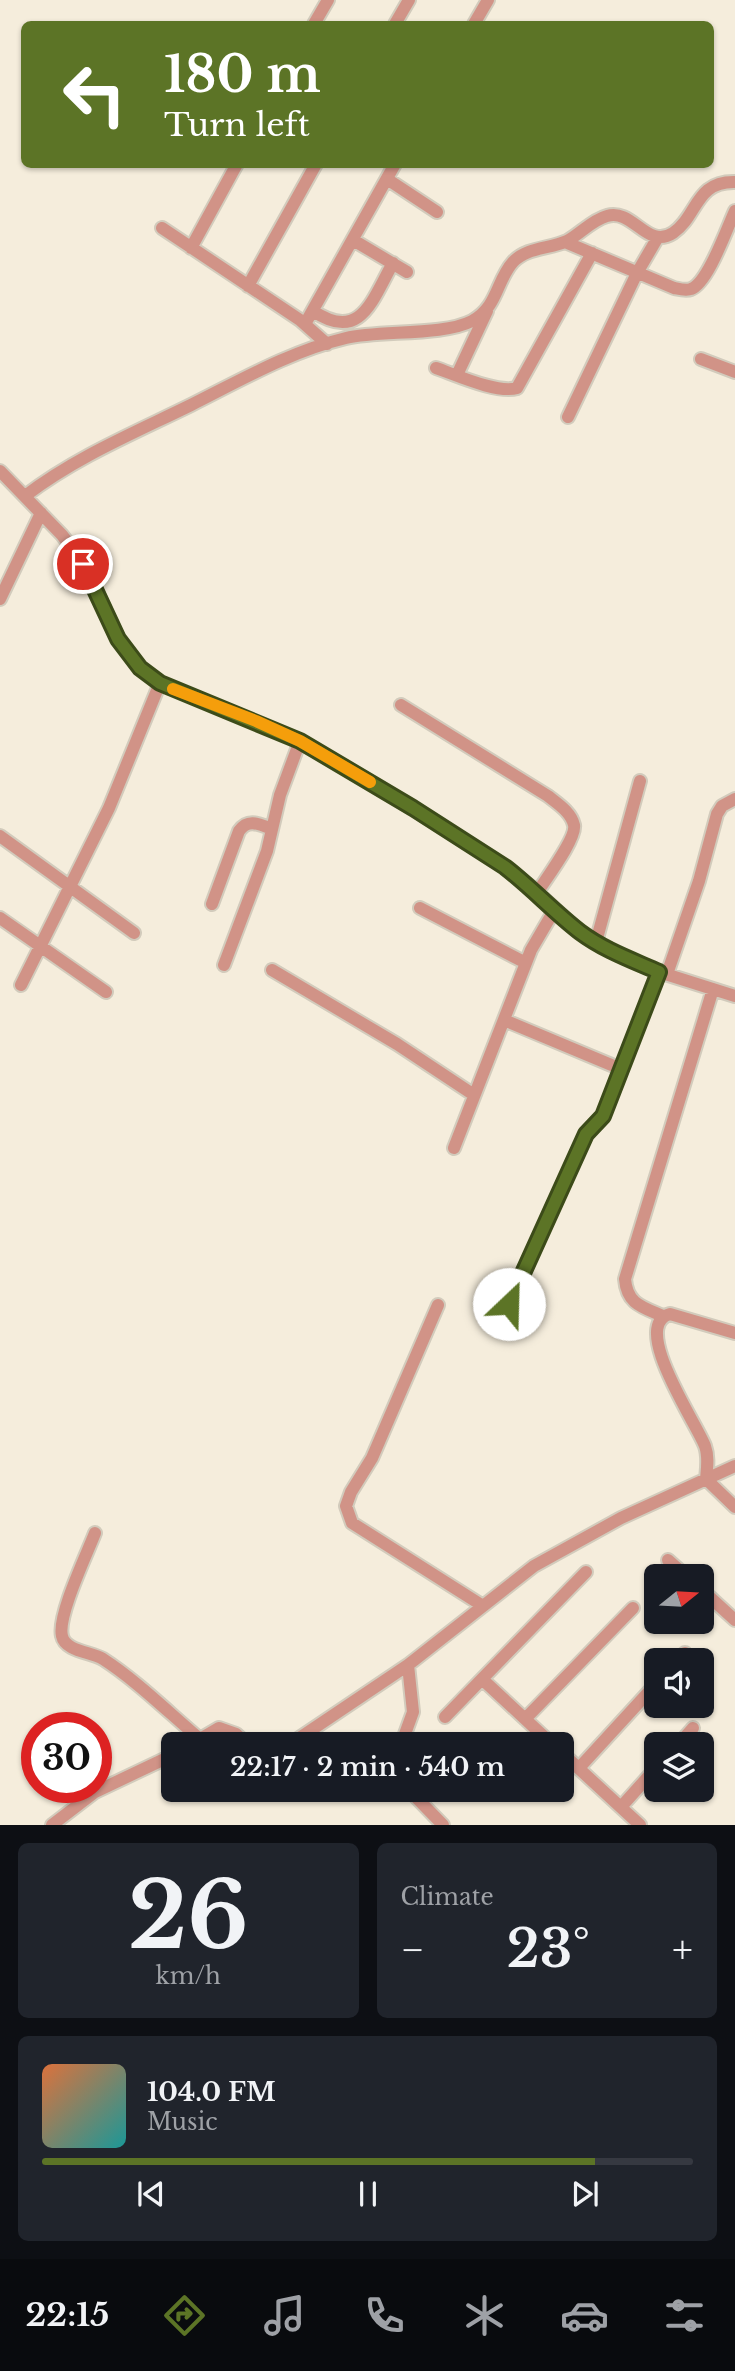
<!DOCTYPE html>
<html lang="en">
<head>
<meta charset="utf-8">
<style>
	:root { --surface:#171b24; --page:#20242c; --text:#f1f3f6; --muted:#9ea1a6; --line:#363941; --accent:#5c7426 }
	body { margin:0; font-family:"Libre Baskerville",serif; background:var(--page); color:var(--text); height:100vh; display:flex; flex-direction:column; font-size:26px; white-space:nowrap }
	* { box-sizing:border-box; margin:0 }
	p { font-size:23px; color:var(--muted) }
	.icon { flex:none; width:38px; height:38px; fill:none; stroke:currentColor; stroke-width:2; stroke-linecap:round; stroke-linejoin:round }
	.map { position:relative; height:1825px; overflow:hidden }
	.side { display:flex; flex-direction:column; gap:18px; padding:18px; background:#0d0f14; flex:1 }
	.side>* { flex:none }
	.top-card { position:absolute; left:21px; top:21px; width:693px; height:147px; border-radius:10px; box-shadow:0 2px 5px #0004; background:#5c7426; color:#fff; overflow:hidden }
	.needle { width:46px; rotate:72deg }
	.controls { position:absolute; left:644px; top:1564px; display:grid; gap:14px }
	.controls a { display:grid; place-items:center; width:70px; height:70px; border-radius:10px; background:var(--surface); box-shadow:0 2px 5px #0004; font-size:35px }
	.speed { position:absolute; left:21px; top:1712px; display:flex; gap:14px; font-size:35px; font-weight:700; text-align:center }
	.speed>* { display:grid; place-content:center; width:91px; height:91px; border-radius:50%; background:var(--surface); box-shadow:0 2px 5px #0004; line-height:1 }
	.speed .limit { border:10px solid #d22; background:#fff; color:#111 }
	.pin { position:absolute; display:grid; place-items:center; width:60px; height:60px; color:#fff; margin:-30px; border:4px solid #fff; border-radius:50%; box-shadow:0 2px 7px #0007 }
	.me { position:absolute; width:77px; margin:-38px; rotate:24deg; stroke-linejoin:round; filter:drop-shadow(0 0 5px #0008) }
	.turn { display:flex; align-items:center; gap:24px; height:147px; padding:0 28px; font-size:32px }
	.turn .icon { width:91px; height:91px; stroke-width:2.5 }
	.turn b { display:block; font-size:49px; line-height:60px }
	.big { font-size:52px; font-weight:600; line-height:1.1 }
	.side .card { flex:1; display:flex; flex-direction:column; justify-content:center; gap:10px; min-width:0; padding:0 24px; border-radius:10px; background:var(--page) }
	.side .dial { align-items:center; gap:0 }
	.dial b { font-size:91px; line-height:1 }
	.song { display:flex; align-items:center; gap:21px }
	.cover { width:84px; height:84px; border-radius:10px; background:linear-gradient(135deg,hsl(20 70% 55%),hsl(180 70% 35%)) }
	.played { height:7px; border-radius:4px; background:linear-gradient(90deg,var(--accent) 85%,var(--line) 85%) }
	.keys { display:flex; justify-content:space-around; direction:ltr }
	.heat { display:flex; justify-content:space-between; align-items:center; font-size:38px; direction:ltr }
	.side .tiles { flex:1; display:grid; gap:18px; grid-template-columns:1fr 1fr }
	.card:last-child { grid-column:span 2 }
	.trip { position:absolute; left:161px; top:1732px; width:413px; height:70px; border-radius:10px; background:var(--surface); box-shadow:0 2px 5px #0004; font-weight:600; line-height:70px; text-align:center }
	.menu { display:flex; height:112px; justify-content:space-around; align-items:center; background:#090b0e; color:var(--muted) }
	.menu .icon { width:49px; height:49px }
	.menu .current { color:var(--accent) }
	.menu b { font-size:32px; color:var(--text) }
	.map>svg:first-child { display:block }
	.lines { fill:none; stroke-linecap:round; stroke-linejoin:round }
	.minor-casing { stroke:#d2cbbc; stroke-width:16 }
	.minor { stroke:#d19387; stroke-width:12 }
	.route-casing { stroke:#3c4b19; stroke-width:18 }
	.route { stroke:#5c7426; stroke-width:12 }
	.slow { stroke:#f59e0b; stroke-width:12 }
</style>
</head>
<body>
<div class="map">
<svg width="735" height="1825" viewBox="0 0 735 1825">
	<rect width="100%" height="100%" fill="#f5eddc"/>
	<g class="lines">
		<defs>
			<path id="minor" d="M314,24L328,0
				M395,24L409,0
				M474,24L488,0
				M387,179L437,212
				M162,228L300,320L327,344
				M353,240L407,272
				M565,242L674,288C679,289 686,291 691,289C708,283 727,228 735,211
				M191,248L237,164
				M248,286L316,164
				M313,311C361,343 372,300 393,263
				M305,324L395,164
				M701,359L735,372
				M436,368C456,375 498,394 517,388L592,253
				M457,375L487,311
				M568,417L637,273L658,237
				M0,471L62,535L84,564L118,639L140,668L160,683L300,741L370,782L505,867L530,886L581,933L610,951L659,972L735,996
				M25,496C76,457 134,433 191,405C241,380 291,351 346,338C380,330 443,336 472,321C498,307 496,281 513,262C527,247 550,249 567,241C580,234 592,220 607,216C633,208 647,250 673,233C698,216 695,181 735,182
				M0,599L41,513
				M401,705L548,796C558,804 571,812 574,825C577,838 545,880 537,893
				M0,836L134,933
				M212,904L239,831C248,818 259,824 272,829
				M420,908L526,963
				M0,918L106,992
				M596,942L640,781
				M224,965L267,851L280,795L300,741
				M272,970L397,1044L474,1095
				M667,974L699,881L717,814L722,806L735,799
				M21,985L109,808L160,683
				M504,1020L621,1069
				M454,1148L531,950L555,909
				M509,1304L586,1134L603,1116L659,972
				M438,1305L372,1458L351,1492L346,1506L352,1523L483,1606
				M663,1316C642,1307 627,1304 625,1279L713,989
				M735,1333L670,1314C629,1325 697,1424 705,1446C709,1457 707,1468 706,1479L735,1507
				M95,1533C87,1554 57,1616 62,1636C65,1651 91,1652 103,1659C137,1681 168,1712 200,1739
				M668,1560L687,1577
				M702,1590L735,1620
				M677,1661L685,1653
				M482,1679L553,1745
				M445,1717L586,1572
				M525,1719L633,1608
				M190,1745L219,1728L236,1734L248,1745
				M289,1745L408,1665L534,1566L621,1518L735,1466
				M401,1745L413,1712L408,1665
				M678,1745L693,1728
				M562,1753L640,1825
				M579,1768L656,1684
				M409,1790L443,1825
				M621,1807L656,1768
				M52,1825L95,1792L173,1755"/>
		</defs>
		<use href="#minor" class="minor-casing"/>
		<use href="#minor" class="minor"/>
	</g>
	<g class="lines">
		<defs>
			<path id="route" d="M83,564L118,639L140,668L160,683L300,741L413,808L505,867C531,887 554,912 580,932C604,950 632,960 659,972L603,1116L586,1134L509,1304"/>
		</defs>
		<use href="#route" class="route-casing"/>
		<use href="#route" class="route"/>
		<path class="slow" d="M173,689L256,721L300,741L370,782"/>
	</g>
</svg>
<div class="controls">
<a><svg class="needle" viewBox="-14 -14 28 28"><path d="M0-13l5 13h-10z" fill="#e53935"/><path d="M0 13l5-13h-10z" fill="#9ea1a6"/></svg></a>
<a><svg class="icon" aria-label="sound" viewBox="0 0 24 24"><path d="M4 9h4l5-4v14l-5-4H4zM17 9q2 3 0 6"/></svg></a>
<a><svg class="icon" aria-label="layers" viewBox="0 0 24 24"><path d="M12 4l9 5-9 5-9-5zM3 14l9 5 9-5"/></svg></a>
</div>
<div class="speed"><div class="limit">30</div></div>
<div class="pin" style="left:83px;top:564px;background:#d93025"><svg class="icon" aria-label="arrive" viewBox="0 0 24 24"><path d="M6 21V4h12l-3 4 3 4H6"/></svg></div>
<svg class="me" style="left:509px;top:1304px" viewBox="-20 -20 40 40"><circle r="19" fill="#fff"/><path d="M0-13L10 11 0 6-10 11z" fill="#5c7426"/></svg>
<div class="trip">22:17 · 2 min · 540 m</div>
<div class="top-card">
<div class="turn"><svg class="icon" aria-label="left" viewBox="0 0 24 24"><path d="M17 20v-9H6M10 6l-5 5 5 5"/></svg><div><b>180 m</b>Turn left</div></div>
</div>
</div>
<section class="side">
<div class="tiles">
<div class="card dial"><b>26</b><p>km/h</p></div>
<div class="card"><p>Climate</p>
<div class="heat"><a>−</a><b class="big">23°</b><a>+</a></div>
</div>
<div class="card">
<div class="song"><i class="cover"></i><div><b>104.0 FM</b><p>Music</p></div></div>
<div class="played"></div>
<div class="keys"><svg class="icon" aria-label="previous" viewBox="0 0 24 24"><path d="M18 5L8 12l10 7zM5 5v14"/></svg><svg class="icon" aria-label="pause" viewBox="0 0 24 24"><path d="M8 5v14M16 5v14"/></svg><svg class="icon" aria-label="next" viewBox="0 0 24 24"><path d="M6 5l10 7-10 7zM19 5v14"/></svg></div>
</div>
</div>
</section>
<nav class="menu">
<b>22:15</b>
<svg class="icon current" aria-label="directions" viewBox="0 0 24 24"><path d="M12 3l9 9-9 9-9-9zM9 14v-3h6M13 9l2 2-2 2"/></svg>
<svg class="icon" aria-label="music" viewBox="0 0 24 24"><path d="M9 18V5l10-2v13"/><circle cx="6" cy="18" r="3"/><circle cx="16" cy="16" r="3"/></svg>
<svg class="icon" aria-label="phone" viewBox="0 0 24 24"><path d="M5 4h4l2 5-3 2q2 4 5 5l2-3 5 2v4C11 20 4 13 5 4z"/></svg>
<svg class="icon" aria-label="climate" viewBox="0 0 24 24"><path d="M12 3v18M4 7l16 10M4 17L20 7"/></svg>
<svg class="icon" aria-label="car" viewBox="0 0 24 24"><path d="M5 17H2v-5l4-1 3-4h7l3 4 3 1v5h-3M9 17h6M6 11h13"/><circle cx="7" cy="17" r="2"/><circle cx="17" cy="17" r="2"/></svg>
<svg class="icon" aria-label="filters" viewBox="0 0 24 24"><path d="M4 7h16M4 17h16"/><circle cx="9" cy="7" r="2"/><circle cx="15" cy="17" r="2"/></svg>
</nav>
</body>
</html>
